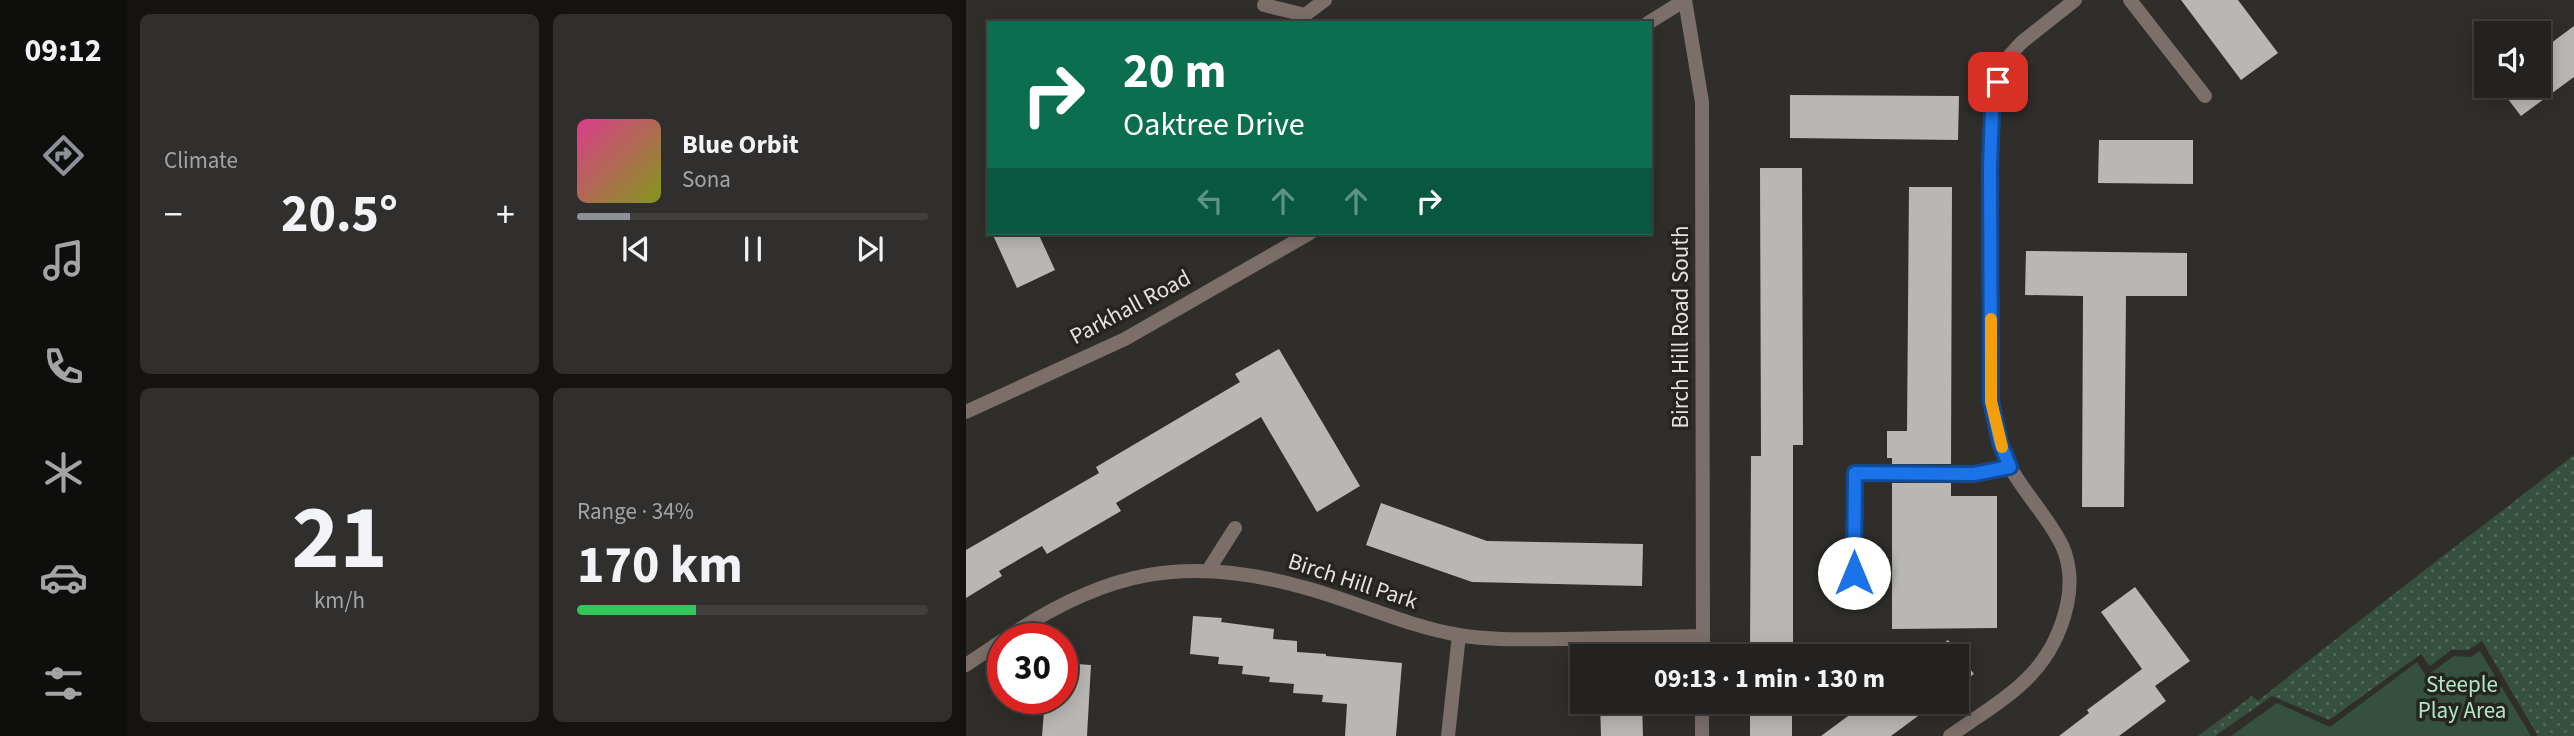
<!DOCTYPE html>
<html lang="en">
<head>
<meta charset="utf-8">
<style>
	:root { --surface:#242220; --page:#302f2d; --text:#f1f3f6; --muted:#a3a4a5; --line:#413f3e; --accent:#8c9099 }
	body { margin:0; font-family:"Source Sans 3",sans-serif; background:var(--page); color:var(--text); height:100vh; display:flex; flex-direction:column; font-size:26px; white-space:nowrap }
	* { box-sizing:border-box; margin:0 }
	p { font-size:23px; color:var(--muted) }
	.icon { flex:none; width:38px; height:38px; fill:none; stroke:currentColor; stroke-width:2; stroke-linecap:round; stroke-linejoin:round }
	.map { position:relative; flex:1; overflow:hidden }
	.sheet { display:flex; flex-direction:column; gap:14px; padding:14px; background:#141312; width:840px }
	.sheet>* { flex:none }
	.banner { position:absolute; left:21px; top:21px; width:665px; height:214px; border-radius:0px; box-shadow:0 4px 18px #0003,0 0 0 2px var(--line); background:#0b6e4f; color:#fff; overflow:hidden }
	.buttons { position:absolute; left:1508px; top:21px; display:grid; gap:14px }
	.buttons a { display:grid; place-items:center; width:77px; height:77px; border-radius:0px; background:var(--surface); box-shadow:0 4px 18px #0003,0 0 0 2px var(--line); font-size:35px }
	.speed { position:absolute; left:21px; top:623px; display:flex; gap:14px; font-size:35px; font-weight:700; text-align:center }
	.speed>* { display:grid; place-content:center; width:91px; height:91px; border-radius:50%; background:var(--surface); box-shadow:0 4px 18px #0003,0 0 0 2px var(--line); line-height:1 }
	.speed .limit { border:10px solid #d22; background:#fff; color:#111 }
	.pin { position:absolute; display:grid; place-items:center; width:60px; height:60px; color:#fff; margin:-30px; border-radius:14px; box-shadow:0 4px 10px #0006 }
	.me { position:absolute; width:77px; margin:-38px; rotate:0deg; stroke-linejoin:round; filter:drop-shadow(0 0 5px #0008) }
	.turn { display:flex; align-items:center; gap:24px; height:147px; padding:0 21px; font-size:32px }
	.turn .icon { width:91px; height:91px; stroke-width:2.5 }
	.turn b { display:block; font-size:49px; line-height:60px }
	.lanes { display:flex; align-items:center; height:66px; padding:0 21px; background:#0003; justify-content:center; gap:35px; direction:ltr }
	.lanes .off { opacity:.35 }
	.big { font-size:52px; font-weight:700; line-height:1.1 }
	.sheet .widget { flex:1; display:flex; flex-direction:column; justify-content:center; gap:10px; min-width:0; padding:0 24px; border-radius:10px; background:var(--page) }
	.sheet .dial { align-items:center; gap:0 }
	.dial b { font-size:91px; line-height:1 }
	.song { display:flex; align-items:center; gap:21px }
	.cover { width:84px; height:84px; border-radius:10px; background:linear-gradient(135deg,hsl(330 70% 55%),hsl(70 70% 35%)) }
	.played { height:7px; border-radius:4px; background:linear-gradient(90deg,var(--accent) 15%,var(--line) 15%) }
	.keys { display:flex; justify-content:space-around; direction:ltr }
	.heat { display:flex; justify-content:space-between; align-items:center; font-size:38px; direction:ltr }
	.charge { height:10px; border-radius:5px; background:linear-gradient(90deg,#34c759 34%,var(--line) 0) }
	.sheet .tiles { flex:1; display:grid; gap:14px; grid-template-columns:repeat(2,1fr) }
	.trip { position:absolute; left:604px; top:644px; width:399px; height:70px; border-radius:0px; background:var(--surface); box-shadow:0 4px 18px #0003,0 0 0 2px var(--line); font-weight:700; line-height:70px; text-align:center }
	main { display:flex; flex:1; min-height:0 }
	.tabs { display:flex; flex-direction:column; width:126px; justify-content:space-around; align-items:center; background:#0e0e0d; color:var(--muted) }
	.tabs .icon { width:49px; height:49px }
	.tabs .active { color:var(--accent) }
	.tabs b { font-size:32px; color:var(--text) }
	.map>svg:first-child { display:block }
	.grass { fill:url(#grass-dots) }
	.park { fill:#36503f }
	.building { fill:#b9b7b3 }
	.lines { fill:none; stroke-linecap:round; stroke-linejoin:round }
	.street { stroke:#7c6e69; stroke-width:14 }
	.route-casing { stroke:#114b97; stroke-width:18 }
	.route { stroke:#1a73e8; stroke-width:12 }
	.slow { stroke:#f59e0b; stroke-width:12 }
	.labels { text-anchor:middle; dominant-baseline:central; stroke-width:7; stroke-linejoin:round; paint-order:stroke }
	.street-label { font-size:23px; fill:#e4e3e1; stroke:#262421 }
	.park-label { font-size:23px; fill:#afe5c2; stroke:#262421 }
</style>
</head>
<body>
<main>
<nav class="tabs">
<b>09:12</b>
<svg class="icon active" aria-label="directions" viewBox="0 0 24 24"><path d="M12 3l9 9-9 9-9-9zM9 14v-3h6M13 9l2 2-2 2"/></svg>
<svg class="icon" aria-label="music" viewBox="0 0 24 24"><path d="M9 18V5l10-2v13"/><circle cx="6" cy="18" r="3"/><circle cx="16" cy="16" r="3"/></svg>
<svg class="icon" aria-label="phone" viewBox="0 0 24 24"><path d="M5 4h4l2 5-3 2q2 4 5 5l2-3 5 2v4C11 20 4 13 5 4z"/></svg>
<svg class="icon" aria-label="climate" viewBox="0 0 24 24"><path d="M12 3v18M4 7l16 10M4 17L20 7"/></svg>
<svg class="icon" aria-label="car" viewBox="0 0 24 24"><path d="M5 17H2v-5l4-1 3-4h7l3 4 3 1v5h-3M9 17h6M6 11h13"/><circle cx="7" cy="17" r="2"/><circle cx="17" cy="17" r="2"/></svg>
<svg class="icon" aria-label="filters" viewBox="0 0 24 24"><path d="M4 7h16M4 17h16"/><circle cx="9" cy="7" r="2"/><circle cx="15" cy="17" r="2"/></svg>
</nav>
<section class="sheet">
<div class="tiles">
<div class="widget"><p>Climate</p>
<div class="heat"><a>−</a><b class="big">20.5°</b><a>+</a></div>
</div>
<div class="widget">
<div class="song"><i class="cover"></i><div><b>Blue Orbit</b><p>Sona</p></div></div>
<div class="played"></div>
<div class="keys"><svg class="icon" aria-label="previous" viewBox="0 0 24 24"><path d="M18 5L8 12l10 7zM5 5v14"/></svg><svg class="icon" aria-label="pause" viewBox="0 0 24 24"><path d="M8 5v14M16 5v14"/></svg><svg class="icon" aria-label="next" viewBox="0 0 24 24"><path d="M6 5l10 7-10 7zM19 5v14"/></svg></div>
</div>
<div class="widget dial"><b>21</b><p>km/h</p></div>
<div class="widget"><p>Range · 34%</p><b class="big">170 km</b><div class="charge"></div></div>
</div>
</section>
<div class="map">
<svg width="1608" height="736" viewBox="0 0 1608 736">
	<defs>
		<pattern id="grass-dots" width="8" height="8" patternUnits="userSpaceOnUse" patternTransform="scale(1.75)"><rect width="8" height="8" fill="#36503f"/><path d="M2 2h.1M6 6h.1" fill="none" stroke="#53695a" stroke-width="1.8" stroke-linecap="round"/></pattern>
	</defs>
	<rect width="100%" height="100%" fill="#302e2b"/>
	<path class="grass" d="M1608,455V736H1572L1516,641L1502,650H1485L1464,666L1455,654L1363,720L1306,696L1249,736H1232L1286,696L1292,701C1396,617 1503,537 1608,455Z"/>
	<path class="park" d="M1514,651L1565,736H1265L1311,703L1364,727L1451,662L1460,676L1488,656L1505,657Z"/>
	<path class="building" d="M1215,0H1272L1312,53L1275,80Z
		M1608,26V77L1555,116L1532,86H1573V52Z
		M824,95L993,96L992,140L824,138Z
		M1133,140H1227V184L1132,183Z
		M794,168H836L837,445H827V656H784L785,456H795Z
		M943,187H986L985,464H926V458H921V431H941Z
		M26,233H72L89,270L51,288Z
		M1060,251L1221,253V296H1160L1158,507H1116L1117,296L1059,295Z
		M313,349L394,486L351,512L295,417L150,503L155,511L81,554L76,546L33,571L36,576L0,598V550L133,473L130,467L274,382L269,374Z
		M926,483H985V496H1031V628L926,629Z
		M415,503L521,541L677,544L676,586L506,582L400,545Z
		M1169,587L1224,661L1189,686L1200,701L1153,736H1093L1123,713L1121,710L1176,669L1135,612Z
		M227,616L256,618L255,622L308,629L307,639L331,641V652L360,654V656L436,663L430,736H379L381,704L356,702L357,695L327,693L328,684L303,682L304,677L276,674L277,666L252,664L253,657L224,654Z
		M982,640L1008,674L990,687V656H962Z
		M96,663L125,665L121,736H76L79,698H96Z
		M634,702H676L677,736H635Z
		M784,702H826V736H784Z
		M901,702H971L925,736H855Z"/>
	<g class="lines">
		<path class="street" d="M719,0L736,102L737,656
			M1164,0L1239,96
			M298,5L339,15L359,0
			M682,23L719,0
			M0,412L159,339L344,233
			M243,569L269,528
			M888,597L889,473L1008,474L1044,467
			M39,639C140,570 221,554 340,588C391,602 440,626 493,635C528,641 563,639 599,639C645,638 691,637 737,636
			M0,665L37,640
			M482,736L493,635
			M736,736V702
			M984,736C1039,697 1085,676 1101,605C1106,583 1104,557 1092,538C1078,513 1058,492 1044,467C1033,447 1028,423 1025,401L1024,167L1027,101L1036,70L1044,55L1056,42L1109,0"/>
	</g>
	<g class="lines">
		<defs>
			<path id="route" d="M888,573L889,473L1008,474L1044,467L1034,443L1025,401L1024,167L1026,112L1032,82"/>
		</defs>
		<use href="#route" class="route-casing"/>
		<use href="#route" class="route"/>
		<path class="slow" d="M1025,319V401L1036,447"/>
	</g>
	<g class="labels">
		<g class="street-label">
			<text transform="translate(164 307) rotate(-28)">Parkhall Road</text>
			<text transform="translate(714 327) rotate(-90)">Birch Hill Road South</text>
			<text transform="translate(387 581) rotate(18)">Birch Hill Park</text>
		</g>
		<g class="park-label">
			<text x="1496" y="684">Steeple<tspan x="1496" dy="26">Play Area</tspan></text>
		</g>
	</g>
</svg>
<div class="buttons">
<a><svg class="icon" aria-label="sound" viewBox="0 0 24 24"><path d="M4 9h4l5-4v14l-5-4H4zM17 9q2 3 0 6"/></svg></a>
</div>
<div class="speed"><div class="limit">30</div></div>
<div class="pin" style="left:1032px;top:82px;background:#d93025"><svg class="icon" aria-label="arrive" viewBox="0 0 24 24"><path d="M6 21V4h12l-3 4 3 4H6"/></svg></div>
<svg class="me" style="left:888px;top:573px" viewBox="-20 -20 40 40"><circle r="19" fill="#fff"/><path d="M0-13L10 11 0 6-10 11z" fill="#1a73e8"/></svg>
<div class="trip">09:13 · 1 min · 130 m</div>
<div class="banner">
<div class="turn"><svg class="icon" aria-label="right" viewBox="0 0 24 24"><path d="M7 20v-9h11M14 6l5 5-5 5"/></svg><div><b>20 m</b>Oaktree Drive</div></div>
<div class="lanes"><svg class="icon off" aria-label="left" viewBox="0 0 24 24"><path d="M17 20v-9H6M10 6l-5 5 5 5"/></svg><svg class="icon off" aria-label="ahead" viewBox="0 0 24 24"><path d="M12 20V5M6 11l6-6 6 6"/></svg><svg class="icon off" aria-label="ahead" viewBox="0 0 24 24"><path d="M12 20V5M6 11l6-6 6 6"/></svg><svg class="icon" aria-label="right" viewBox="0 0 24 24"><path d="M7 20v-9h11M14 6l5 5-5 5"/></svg></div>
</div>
</div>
</main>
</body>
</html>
